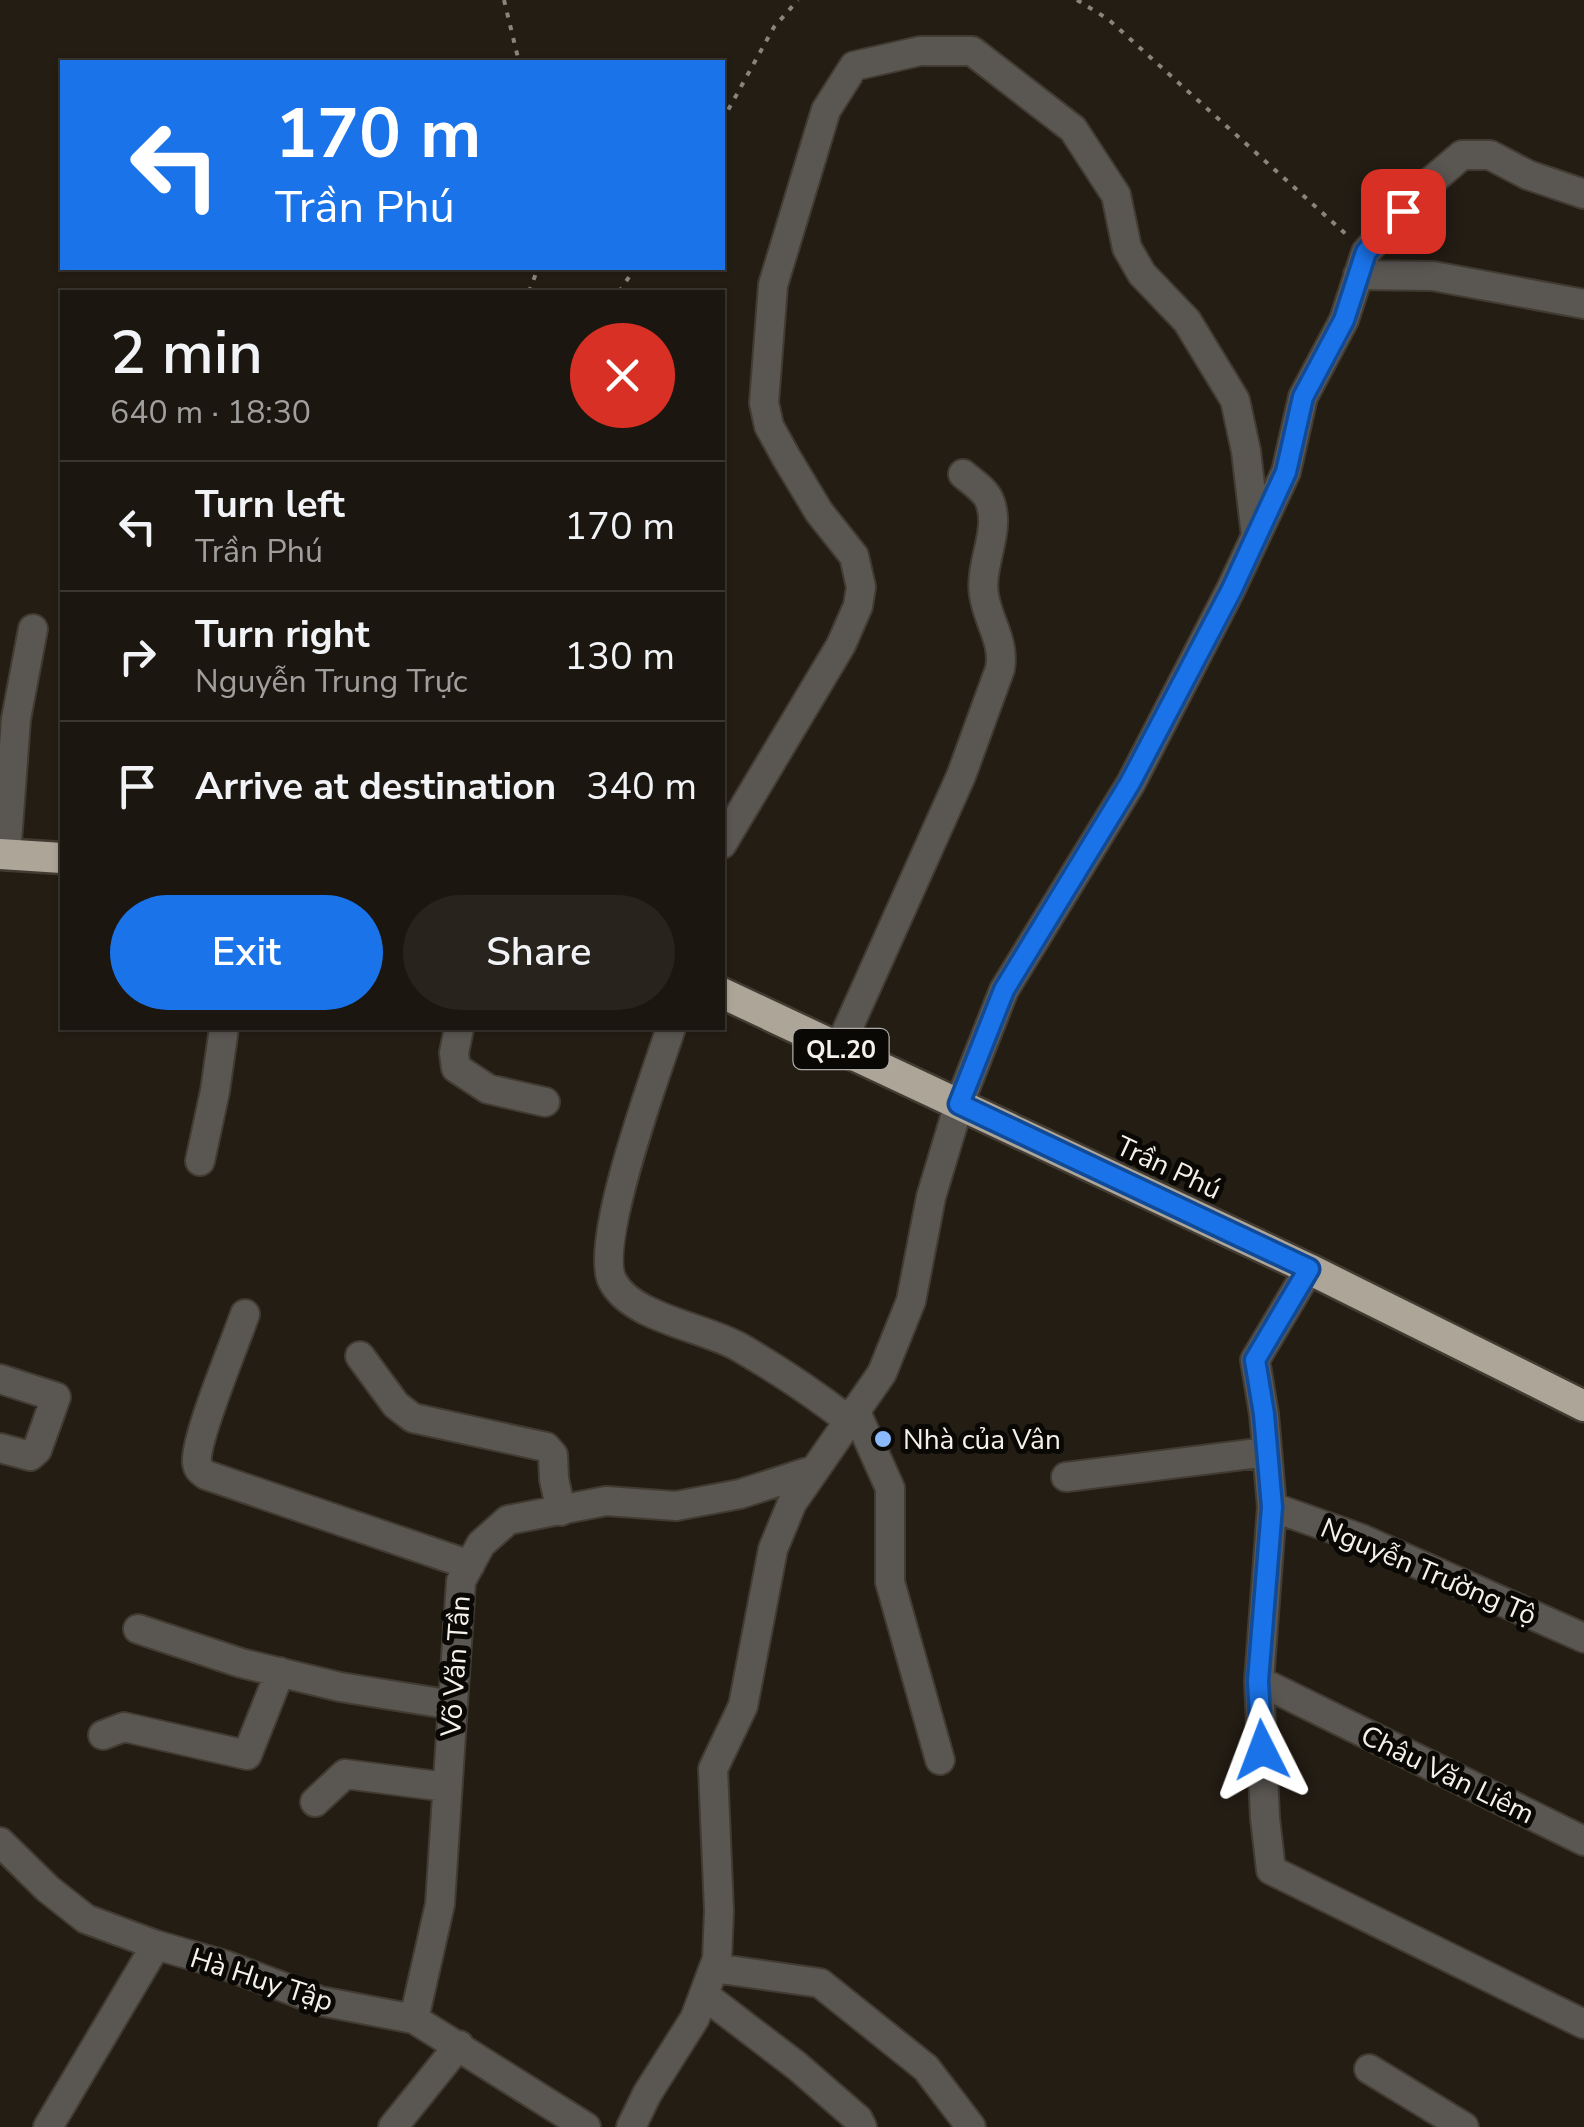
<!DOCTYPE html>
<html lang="en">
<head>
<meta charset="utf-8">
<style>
  :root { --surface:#1b160f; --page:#28231d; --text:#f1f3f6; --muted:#a09f9e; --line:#39352f; --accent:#1a73e8 }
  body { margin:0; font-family:"Nunito Sans",sans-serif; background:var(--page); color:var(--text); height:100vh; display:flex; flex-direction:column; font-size:38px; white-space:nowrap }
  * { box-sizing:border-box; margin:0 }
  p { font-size:32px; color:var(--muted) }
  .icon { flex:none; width:55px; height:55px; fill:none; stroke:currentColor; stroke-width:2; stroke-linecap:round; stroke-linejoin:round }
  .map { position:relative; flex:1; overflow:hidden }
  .details { position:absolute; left:60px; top:290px; width:665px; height:740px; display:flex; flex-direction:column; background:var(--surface); border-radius:0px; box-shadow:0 2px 8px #0004,0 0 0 2px var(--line) }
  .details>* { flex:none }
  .top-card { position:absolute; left:60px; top:60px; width:665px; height:210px; border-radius:0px; box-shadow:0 2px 8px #0004,0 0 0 2px var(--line); background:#1a73e8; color:#fff; overflow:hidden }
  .pin { position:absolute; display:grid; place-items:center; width:85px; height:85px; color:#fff; margin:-42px; border-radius:20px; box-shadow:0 5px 15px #0006 }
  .me { position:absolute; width:110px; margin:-55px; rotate:357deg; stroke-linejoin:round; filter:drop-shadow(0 0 8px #0008) }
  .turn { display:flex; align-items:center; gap:35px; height:210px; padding:0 50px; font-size:45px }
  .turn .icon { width:130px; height:130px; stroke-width:2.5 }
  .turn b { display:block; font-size:70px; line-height:85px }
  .round { display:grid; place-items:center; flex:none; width:105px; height:105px; border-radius:52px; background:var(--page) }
  .head { display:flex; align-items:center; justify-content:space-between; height:170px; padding:0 50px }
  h1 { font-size:60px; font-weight:600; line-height:75px }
  .action { display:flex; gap:20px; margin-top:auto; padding:20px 50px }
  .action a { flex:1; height:115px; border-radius:60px; background:var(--accent); color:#fff; font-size:40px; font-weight:600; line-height:115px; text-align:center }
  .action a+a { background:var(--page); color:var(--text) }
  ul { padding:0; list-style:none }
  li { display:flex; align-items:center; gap:30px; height:130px; padding:0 50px; border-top:2px solid var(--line) }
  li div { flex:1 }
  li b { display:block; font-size:38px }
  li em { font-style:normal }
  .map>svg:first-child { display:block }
</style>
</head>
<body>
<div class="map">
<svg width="1584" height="2127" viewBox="0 0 1584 2127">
  <rect width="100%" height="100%" fill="#241d14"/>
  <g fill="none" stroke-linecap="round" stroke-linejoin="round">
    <g stroke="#413b32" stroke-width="32">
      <path id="minor" d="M1358 275 1433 276 1584 304
        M722 844 841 645 858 606 861 587 854 556 819 512 786 457 769 426 764 403 773 285 826 110 854 66 920 51H972L1073 129 1116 195 1127 248 1142 274 1187 321 1235 400 1246 451 1256 536
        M6 855 16 719 33 629
        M459 1028 454 1053 456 1068 488 1089 545 1102
        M671 1028C656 1074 594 1241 612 1280 630 1318 704 1327 739 1347 777 1369 813 1393 848 1420
        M839 1048 961 776 1000 669C1005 641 988 622 984 595 979 565 1001 531 990 502 986 490 972 482 963 474
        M200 1161 215 1091 224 1028
        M1309 1269 1255 1360 1264 1414 1272 1507 1259 1681 1265 1818 1271 1870 1584 2024
        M245 1314C236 1341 194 1440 197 1463 198 1470 201 1471 206 1475L470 1565
        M360 1356 396 1405 413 1418 546 1447 553 1455 554 1479 561 1511
        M0 1379 56 1397 37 1450 30 1456 0 1448
        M855 1410 890 1488V1582L940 1760
        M1066 1477 1267 1452
        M1272 1507 1362 1539 1584 1638
        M138 1629 241 1663 340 1687 453 1705
        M1259 1681 1584 1841
        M103 1735 124 1727 247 1755 280 1672
        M315 1802 345 1774 446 1787
        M0 1842 48 1889 86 1919 156 1945 225 1965 320 2001 414 2019 586 2127
        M714 1968 820 1983 926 2068 971 2127
        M704 1995 797 2066 858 2119 862 2127
        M414 2019 440 1904 461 1581 481 1544 508 1520 606 1501 676 1506 740 1494 814 1470
        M1369 2069 1464 2127
        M48 2127 156 1945
        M393 2127 459 2045
        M631 2127 647 2094 695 2018 717 1959 719 1911 713 1769 743 1706 773 1549 792 1503 882 1373 911 1301 931 1197 959 1104 1004 990 1131 783 1231 589 1286 472 1303 397 1344 320 1366 252 1421 190 1462 155H1490L1528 175 1584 194"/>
    </g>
    <g stroke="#413b32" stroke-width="35">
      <path id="highway" d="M0 854 62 858
        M722 993 1309 1269 1584 1406"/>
    </g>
    <path stroke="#8a847c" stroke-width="4" stroke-dasharray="5 8" stroke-linecap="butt" d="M504 0 519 62
      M1077 0 1108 19 1348 236
      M722 121 774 27 798 0
      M529 292 538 268
      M619 292 635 268"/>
    <use href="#minor" stroke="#5a5652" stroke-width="28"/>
    <use href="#highway" stroke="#aea599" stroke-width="30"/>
  </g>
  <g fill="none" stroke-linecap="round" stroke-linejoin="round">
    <g stroke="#114b97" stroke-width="25">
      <path id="route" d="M1262 1750 1258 1681 1272 1507 1264 1414 1255 1360 1309 1269 959 1104 1004 990 1130 783 1232 589 1286 472 1303 397 1344 320 1366 252 1403 211"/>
    </g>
    <use href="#route" stroke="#1a73e8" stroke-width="18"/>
  </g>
  <circle fill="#8abafc" stroke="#0a0805" stroke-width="4" cx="883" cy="1439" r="10"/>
  <g text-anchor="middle" stroke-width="10" stroke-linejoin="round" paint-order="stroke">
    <rect fill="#0a0805" stroke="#aeaaa5" stroke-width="2.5" x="793.5" y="1029" width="95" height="40" rx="8"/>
    <g font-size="25" font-weight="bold" fill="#f5f0ea">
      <text x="841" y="1058">QL.20</text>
    </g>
    <g font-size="28" fill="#f5f0ea" stroke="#0a0805">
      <text transform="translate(1169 1167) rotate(25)" y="10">Trần Phú</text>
      <text transform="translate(1429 1571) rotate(23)" y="10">Nguyễn Trường Tộ</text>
      <text transform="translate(455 1666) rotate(-86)" y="10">Võ Văn Tần</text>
      <text transform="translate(1448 1774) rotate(26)" y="10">Châu Văn Liêm</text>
      <text transform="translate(262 1979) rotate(18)" y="10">Hà Huy Tập</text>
    </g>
    <g font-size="28" fill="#f5f0ea" stroke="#0a0805" text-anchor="start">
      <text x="903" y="1449">Nhà của Vân</text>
    </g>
  </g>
</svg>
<div class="pin" style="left:1403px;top:211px;background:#d93025"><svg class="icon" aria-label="arrive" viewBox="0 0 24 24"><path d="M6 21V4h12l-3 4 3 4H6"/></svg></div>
<svg class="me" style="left:1262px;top:1750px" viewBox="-20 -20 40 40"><path d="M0-17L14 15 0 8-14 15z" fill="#1a73e8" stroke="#fff" stroke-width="4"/></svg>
<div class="top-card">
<div class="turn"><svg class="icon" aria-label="left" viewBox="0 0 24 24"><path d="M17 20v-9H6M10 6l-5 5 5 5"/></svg><div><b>170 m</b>Trần Phú</div></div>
</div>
<section class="details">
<div class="head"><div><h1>2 min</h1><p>640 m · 18:30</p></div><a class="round" style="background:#d93025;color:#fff"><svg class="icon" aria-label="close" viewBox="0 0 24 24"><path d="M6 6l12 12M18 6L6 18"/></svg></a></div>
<ul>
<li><svg class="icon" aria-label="left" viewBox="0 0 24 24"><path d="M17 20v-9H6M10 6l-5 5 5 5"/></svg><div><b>Turn left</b><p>Trần Phú</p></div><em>170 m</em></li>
<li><svg class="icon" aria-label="right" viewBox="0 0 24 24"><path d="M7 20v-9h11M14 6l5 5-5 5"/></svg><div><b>Turn right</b><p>Nguyễn Trung Trực</p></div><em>130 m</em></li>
<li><svg class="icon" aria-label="arrive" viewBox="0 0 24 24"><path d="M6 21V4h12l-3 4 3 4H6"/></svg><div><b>Arrive at destination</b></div><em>340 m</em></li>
</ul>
<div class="action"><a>Exit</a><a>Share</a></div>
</section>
</div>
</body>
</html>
